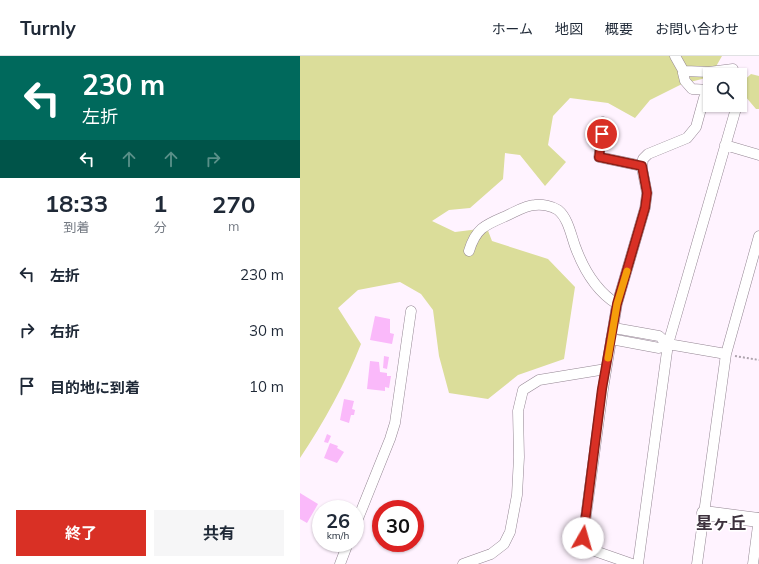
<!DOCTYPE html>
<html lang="ja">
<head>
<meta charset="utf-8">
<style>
  :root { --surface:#fff; --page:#f6f6f7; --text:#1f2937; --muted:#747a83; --line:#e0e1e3; --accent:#d93025 }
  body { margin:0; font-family:Mulish,"Noto Sans JP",sans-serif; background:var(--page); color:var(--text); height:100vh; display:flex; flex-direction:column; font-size:15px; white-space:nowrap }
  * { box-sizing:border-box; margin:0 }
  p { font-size:13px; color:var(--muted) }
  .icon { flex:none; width:22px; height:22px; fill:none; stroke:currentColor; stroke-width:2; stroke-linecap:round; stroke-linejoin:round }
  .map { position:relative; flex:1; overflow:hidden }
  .side { display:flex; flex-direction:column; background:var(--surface); width:300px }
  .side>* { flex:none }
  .guide { background:#00695c; color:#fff; overflow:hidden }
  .tools { position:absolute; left:403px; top:12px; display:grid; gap:8px }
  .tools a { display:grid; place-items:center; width:44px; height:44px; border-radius:0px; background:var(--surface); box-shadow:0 1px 3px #0004; font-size:20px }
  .speed { position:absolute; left:12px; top:444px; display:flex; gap:8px; font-size:20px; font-weight:700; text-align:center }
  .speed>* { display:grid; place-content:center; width:52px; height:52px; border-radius:50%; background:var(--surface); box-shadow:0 1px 3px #0004; line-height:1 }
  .speed small { font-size:10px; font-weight:400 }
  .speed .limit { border:6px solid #d22; background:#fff; color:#111 }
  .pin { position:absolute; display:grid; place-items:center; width:34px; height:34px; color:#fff; margin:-17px; border:2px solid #fff; border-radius:50%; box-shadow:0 1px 4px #0007 }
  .me { position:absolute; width:44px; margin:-22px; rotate:7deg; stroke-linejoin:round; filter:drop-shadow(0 0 3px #0008) }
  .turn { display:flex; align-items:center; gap:14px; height:84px; padding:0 16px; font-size:18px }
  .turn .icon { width:52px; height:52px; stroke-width:2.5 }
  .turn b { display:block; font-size:28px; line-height:34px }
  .lanes { display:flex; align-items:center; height:38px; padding:0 16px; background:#0003; justify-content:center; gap:20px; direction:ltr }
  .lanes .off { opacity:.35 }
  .eta { display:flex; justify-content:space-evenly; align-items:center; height:68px; text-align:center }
  .eta b { font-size:24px; font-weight:700; line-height:28px }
  .button { display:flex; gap:8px; margin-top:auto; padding:8px 16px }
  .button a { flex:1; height:46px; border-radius:0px; background:var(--accent); color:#fff; font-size:16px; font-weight:700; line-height:46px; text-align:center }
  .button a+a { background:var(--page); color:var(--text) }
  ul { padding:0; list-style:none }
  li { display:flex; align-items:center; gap:12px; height:56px; padding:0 16px }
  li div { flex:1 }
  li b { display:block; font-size:15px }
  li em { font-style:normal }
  header { display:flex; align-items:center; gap:24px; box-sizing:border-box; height:56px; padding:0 20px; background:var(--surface); border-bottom:1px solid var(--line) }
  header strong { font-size:19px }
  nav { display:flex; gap:22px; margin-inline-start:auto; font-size:14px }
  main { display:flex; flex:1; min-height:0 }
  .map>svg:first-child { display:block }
</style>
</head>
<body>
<header>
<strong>Turnly</strong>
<nav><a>ホーム</a><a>地図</a><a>概要</a><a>お問い合わせ</a></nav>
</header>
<main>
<section class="side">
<div class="guide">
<div class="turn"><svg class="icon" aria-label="left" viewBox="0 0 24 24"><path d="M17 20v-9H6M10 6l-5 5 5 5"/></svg><div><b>230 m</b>左折</div></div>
<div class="lanes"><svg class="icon" aria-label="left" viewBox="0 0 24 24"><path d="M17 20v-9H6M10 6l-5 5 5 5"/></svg><svg class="icon off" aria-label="ahead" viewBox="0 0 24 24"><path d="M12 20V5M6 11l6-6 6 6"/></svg><svg class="icon off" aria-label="ahead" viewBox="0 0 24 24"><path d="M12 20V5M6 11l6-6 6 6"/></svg><svg class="icon off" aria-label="right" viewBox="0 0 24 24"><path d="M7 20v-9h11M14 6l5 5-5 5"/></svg></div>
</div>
<div class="eta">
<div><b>18:33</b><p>到着</p></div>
<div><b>1</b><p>分</p></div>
<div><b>270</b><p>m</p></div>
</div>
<ul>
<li><svg class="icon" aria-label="left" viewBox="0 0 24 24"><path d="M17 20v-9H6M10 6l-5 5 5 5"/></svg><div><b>左折</b></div><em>230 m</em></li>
<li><svg class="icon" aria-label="right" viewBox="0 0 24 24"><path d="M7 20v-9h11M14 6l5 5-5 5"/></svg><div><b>右折</b></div><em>30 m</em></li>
<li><svg class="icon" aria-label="arrive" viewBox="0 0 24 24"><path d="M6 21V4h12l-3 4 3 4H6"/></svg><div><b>目的地に到着</b></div><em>10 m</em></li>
</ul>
<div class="button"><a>終了</a><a>共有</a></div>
</section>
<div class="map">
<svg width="459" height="508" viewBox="0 0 459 508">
  <rect width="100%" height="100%" fill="#fff3ff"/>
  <path fill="#dbdd9a" d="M0 0H422L410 21 382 28 350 44 335 62 308 47 270 42 253 60 248 89 266 106 245 130 220 99 205 97 203 123 170 152 149 154 132 165 155 176 187 172 192 185 248 203 275 231 264 303 218 319 188 343 149 337 139 300 133 254 121 238 100 226 58 234 38 252 61 288C45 328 24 366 0 402Z
    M451 18 459 20V53H456L445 40 440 28Z"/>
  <path fill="#fab9fa" d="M75 260 90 263V277L94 278 92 288 70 284Z
    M84 300 89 301 87 313 83 312Z
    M70 305 79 306 80 316 87 317V320H91L89 332 85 331V335L67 333Z
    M44 343 54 345 52 353 55 354 54 359H51L49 367 40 364Z
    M27 378 31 380 28 387 24 386Z
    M30 387 38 390 37 392 44 396 37 407 24 402Z
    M0 437 18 448 7 467 0 463Z"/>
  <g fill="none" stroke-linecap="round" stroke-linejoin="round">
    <g stroke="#948693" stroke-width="11">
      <path id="street" d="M375 0 384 16
        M410 34 392 33 385 25 383 17 385 15 409 16 433 13
        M303 66 299 101 342 110
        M425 89 459 99
        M169 195C176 172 185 169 206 160 215 156 226 149 235 149 242 148 252 150 258 154 268 162 271 179 275 190 283 212 296 235 317 248
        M314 272 359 280 368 288 426 298
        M311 283 359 292 368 288
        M55 470 90 383 95 367 111 255
        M40 508 48 487
        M163 508 191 498 204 488 210 476 217 439 219 401 218 355 223 334 239 324 306 313
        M332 508 292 494 285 489 283 482 303 333 317 248 345 152 347 137 342 112 343 103 348 98 387 82 396 71 404 42H410
        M338 508 368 288 437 49
        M397 508 426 298 459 180
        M453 508 459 462"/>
    </g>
    <g stroke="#948693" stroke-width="15">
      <path id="secondary" d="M404 457 459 464"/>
    </g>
    <path stroke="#ada3ad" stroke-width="2" stroke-dasharray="2 2" stroke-linecap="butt" d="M435 300 459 304"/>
    <use href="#street" stroke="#fff" stroke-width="10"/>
    <use href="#secondary" stroke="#fff" stroke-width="14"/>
  </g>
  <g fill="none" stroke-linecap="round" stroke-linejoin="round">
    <g stroke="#8d1f18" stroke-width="10">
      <path id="route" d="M283 482 302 333 317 248 345 152 347 137 342 110 299 101 302 78"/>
    </g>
    <use href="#route" stroke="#d93025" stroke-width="7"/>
    <path stroke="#f59e0b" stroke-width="7" d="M308 302 317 248 327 215"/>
  </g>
  <g text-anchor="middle" stroke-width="3" stroke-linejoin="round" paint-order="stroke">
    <g font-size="17" font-weight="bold" fill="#3d313d" stroke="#fff">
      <text x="421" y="473">星ヶ丘</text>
    </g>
  </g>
</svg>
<div class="tools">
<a><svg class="icon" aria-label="search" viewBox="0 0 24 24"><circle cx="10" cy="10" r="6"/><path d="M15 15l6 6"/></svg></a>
</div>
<div class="speed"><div>26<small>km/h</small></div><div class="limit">30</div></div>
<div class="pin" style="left:302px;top:78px;background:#d93025"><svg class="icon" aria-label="arrive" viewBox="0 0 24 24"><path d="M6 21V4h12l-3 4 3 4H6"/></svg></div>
<svg class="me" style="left:283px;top:482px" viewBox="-20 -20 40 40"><circle r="19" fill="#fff"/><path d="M0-13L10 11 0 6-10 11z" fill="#d93025"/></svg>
</div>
</main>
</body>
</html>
